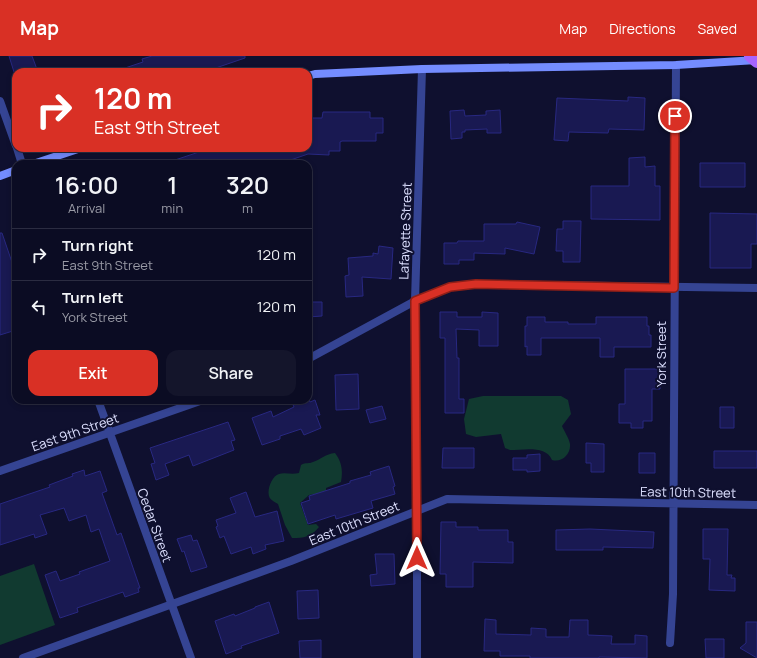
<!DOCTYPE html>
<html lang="en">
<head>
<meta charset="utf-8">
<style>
  :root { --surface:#0b0c23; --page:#14152b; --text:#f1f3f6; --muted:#9a9ba6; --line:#2b2c41; --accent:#d93025 }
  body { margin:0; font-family:Manrope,sans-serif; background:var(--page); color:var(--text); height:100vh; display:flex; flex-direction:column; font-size:15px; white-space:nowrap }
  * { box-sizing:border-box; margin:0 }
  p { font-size:13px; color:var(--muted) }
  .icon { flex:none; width:22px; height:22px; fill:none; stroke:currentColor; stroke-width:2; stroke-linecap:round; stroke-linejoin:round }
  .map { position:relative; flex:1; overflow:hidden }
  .sheet { position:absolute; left:12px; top:104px; width:300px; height:244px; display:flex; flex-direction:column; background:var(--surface); border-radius:12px; box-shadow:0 2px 6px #0003,0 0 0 1px var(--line) }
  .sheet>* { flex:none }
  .top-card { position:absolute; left:12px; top:12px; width:300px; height:84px; border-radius:12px; box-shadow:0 2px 6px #0003,0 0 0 1px var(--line); background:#d93025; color:#fff; overflow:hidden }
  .pin { position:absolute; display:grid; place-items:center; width:34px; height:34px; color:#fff; margin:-17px; border:2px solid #fff; border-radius:50%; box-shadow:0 1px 4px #0007 }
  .me { position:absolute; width:44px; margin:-22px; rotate:0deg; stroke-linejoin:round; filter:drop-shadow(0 0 3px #0008) }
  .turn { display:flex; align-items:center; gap:14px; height:84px; padding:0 16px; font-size:18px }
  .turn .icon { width:52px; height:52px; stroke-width:2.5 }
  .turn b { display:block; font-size:28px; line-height:34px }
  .eta { display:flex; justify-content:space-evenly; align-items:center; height:68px; text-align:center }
  .eta b { font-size:24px; font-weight:600; line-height:28px }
  .cta { display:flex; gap:8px; margin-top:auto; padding:8px 16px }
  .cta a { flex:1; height:46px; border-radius:12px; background:var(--accent); color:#fff; font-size:16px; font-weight:600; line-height:46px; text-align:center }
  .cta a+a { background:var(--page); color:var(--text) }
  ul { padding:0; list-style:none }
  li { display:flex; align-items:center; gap:12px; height:52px; padding:0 16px; border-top:1px solid var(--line) }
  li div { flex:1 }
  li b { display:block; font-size:15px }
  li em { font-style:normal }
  header { display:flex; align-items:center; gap:24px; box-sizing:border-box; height:56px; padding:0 20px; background:var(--accent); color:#fff }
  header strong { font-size:19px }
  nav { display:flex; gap:22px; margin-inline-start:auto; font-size:14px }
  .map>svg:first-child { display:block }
</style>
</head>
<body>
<header>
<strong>Map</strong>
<nav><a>Map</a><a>Directions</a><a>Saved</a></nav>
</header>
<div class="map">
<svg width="757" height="602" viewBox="0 0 757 602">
  <rect width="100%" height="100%" fill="#0f102f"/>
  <path fill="#113a30" d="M483 340H561L568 344 571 358 562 370C564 375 569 382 570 388 571 398 562 407 552 404 546 389 524 394 510 394L505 392 501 378 476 381 466 378 464 363 469 343Z
    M335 397C342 406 343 415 341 426L326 432V440L319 444 315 438 309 439 300 447 308 469 316 468 319 471C311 481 304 482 292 482L285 469 278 448C275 446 270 444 269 440 267 433 272 420 279 418 285 416 291 419 299 417L301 409C306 406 309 408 313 406 322 403 325 398 335 397Z
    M34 508 55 569 0 589V520Z"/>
  <path fill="#191952" stroke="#282881" d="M9 0H32L38 16H14Z
    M152 0H245V2L204 16H120L119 14 143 6 142 3Z
    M628 41 645 42 644 74 609 73 608 77 569 76 568 85 554 84 557 42 628 45Z
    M464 54 465 60 486 59V55L500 54 501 77H487V73L465 74V76H462V82L451 83 450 55Z
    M323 56H370V62H383V77H376V85H342L340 86V95H329V99L308 98 279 108H169V106L211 92H308V62H322Z
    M645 101V111L655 110V130H660V164L591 163V130H629V102Z
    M700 107H745V131H700Z
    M710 157 757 158V188H751V212H710Z
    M563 165H581L580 206H563V195H556L557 173H563Z
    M517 166 540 171 534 198 505 192V198L474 197V204H459V208H444V187H457L458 185H484V168H516Z
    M0 177H2L16 218V274L0 279Z
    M379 190 393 192 391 223 362 221 363 240 346 241 345 220 349 219 348 202 373 200V197L378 198Z
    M308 246H322V260L308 261Z
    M440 256H457V261H482V256L498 257V290H479V274L456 273 457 302H459V343H464V357H445V282H440Z
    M527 261H545V266H568V268H596V261H647V270H649V279H651V291H614V301H600V282H541V299H527V290L525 291V270H527Z
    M625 313H660V333H652V365H643V372H631V367H619V348H625Z
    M358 318 359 353 336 354 335 319Z
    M291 344H309L310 346 315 344 320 359H316L321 372 304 379 301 373 280 380V383L262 389 252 362 271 355 273 361 294 351Z
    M382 350 386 363 370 367 366 354Z
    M720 351H734V372H720Z
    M228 366 235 384 231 385 234 394 193 410 189 399 165 408 169 419 156 424 151 408 155 407 150 392Z
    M586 387 604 388V416H591V407H586Z
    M443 392H474V412H442Z
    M714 395H757V412H714Z
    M639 397H655V417H639Z
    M540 398V415L527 416V414H513V402H527V399Z
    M389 410 395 430 393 431 395 438 371 445 373 452 336 463 335 459 308 468 301 447 310 444 309 440 350 427V425L371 419 370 416Z
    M84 414 85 420 100 415 107 435 102 437 117 479 121 477 140 532H138L139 536 125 541 123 536 77 552 78 556 60 562 45 519 56 515 60 525 80 518 79 516 110 505 99 473 91 476 86 459 69 465 64 452 40 459 47 478 35 482 34 478 0 489V448L50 431 49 429 73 420 72 418Z
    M246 436 255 461 277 455 284 485 265 489 266 493 253 498 251 491 231 498 224 480 220 482 216 471 218 470 216 464 236 457 230 442Z
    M441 466H456V471H478V474H508V486H513V507L473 506V531H446V518H440Z
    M590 473 654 476 653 492 603 491V494H556V474Z
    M703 473H728L727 519H732L731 522H735V535L709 534 710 503H703Z
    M191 479 193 485 197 484 207 511 191 516 184 495 182 496 177 483Z
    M375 498H394L395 528 371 530 370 519 377 518Z
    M318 534 319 562 298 563 297 535Z
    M269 546 279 577 241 590 242 592 226 598 215 565 234 558 235 560 255 552V551Z
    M485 563 496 564V578L531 579V572L546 573V581H569L570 564H588V579L612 580 611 588H635V579L647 580V602L599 601V602H530V600H500V595H484Z
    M746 566H757V602L740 592 746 587Z
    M705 583H724V602H706Z
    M321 584V602H300L299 585Z"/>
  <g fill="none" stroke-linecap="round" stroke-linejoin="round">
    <path stroke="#354493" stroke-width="8" d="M0 45 16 90
      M17 92 22 108
      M308 303 415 245 450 231 476 228 757 232
      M98 344 191 602
      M0 415 203 344
      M670 587 673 538 676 9
      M23 602 291 505 447 443 757 449
      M417 602V454L415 245 422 13"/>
    <path stroke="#748cff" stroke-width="8" d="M308 20 315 18 422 13 676 9 757 4
      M33 108 81 92
      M0 120 16 114"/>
    <path stroke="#a664ff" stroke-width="12" d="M750 0 757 6"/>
  </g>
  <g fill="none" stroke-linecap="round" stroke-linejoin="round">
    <g stroke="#8d1f18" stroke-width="10">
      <path id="route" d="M417 502 415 245 450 231 476 228 674 232 675 60"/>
    </g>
    <use href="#route" stroke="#d93025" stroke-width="7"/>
  </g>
  <g text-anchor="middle" stroke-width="4" stroke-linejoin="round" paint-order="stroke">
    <g font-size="13" fill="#dde0ff" stroke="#0f102f">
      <text transform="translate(405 175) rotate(-88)" y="5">Lafayette Street</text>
      <text transform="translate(661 298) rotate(-90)" y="5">York Street</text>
      <text transform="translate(75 376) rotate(-19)" y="5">East 9th Street</text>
      <text transform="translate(688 436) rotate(1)" y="5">East 10th Street</text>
      <text transform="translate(354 467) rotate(-22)" y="5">East 10th Street</text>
      <text transform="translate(155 469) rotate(70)" y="5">Cedar Street</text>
    </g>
  </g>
</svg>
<div class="pin" style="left:675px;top:60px;background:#d93025"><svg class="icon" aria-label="arrive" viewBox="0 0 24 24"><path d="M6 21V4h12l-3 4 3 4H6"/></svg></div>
<svg class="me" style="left:417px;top:502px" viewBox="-20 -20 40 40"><path d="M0-17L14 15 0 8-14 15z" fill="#d93025" stroke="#fff" stroke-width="4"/></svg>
<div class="top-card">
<div class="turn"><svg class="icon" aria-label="right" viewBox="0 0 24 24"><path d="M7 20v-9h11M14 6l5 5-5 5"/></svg><div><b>120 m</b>East 9th Street</div></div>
</div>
<section class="sheet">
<div class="eta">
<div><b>16:00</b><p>Arrival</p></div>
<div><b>1</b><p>min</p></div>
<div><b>320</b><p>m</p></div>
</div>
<ul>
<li><svg class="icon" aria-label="right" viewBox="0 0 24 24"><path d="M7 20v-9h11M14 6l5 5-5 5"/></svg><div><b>Turn right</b><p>East 9th Street</p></div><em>120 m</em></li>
<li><svg class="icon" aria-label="left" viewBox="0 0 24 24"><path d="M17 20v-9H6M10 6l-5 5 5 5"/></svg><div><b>Turn left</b><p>York Street</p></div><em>120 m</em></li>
</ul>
<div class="cta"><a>Exit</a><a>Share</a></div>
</section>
</div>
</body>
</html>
